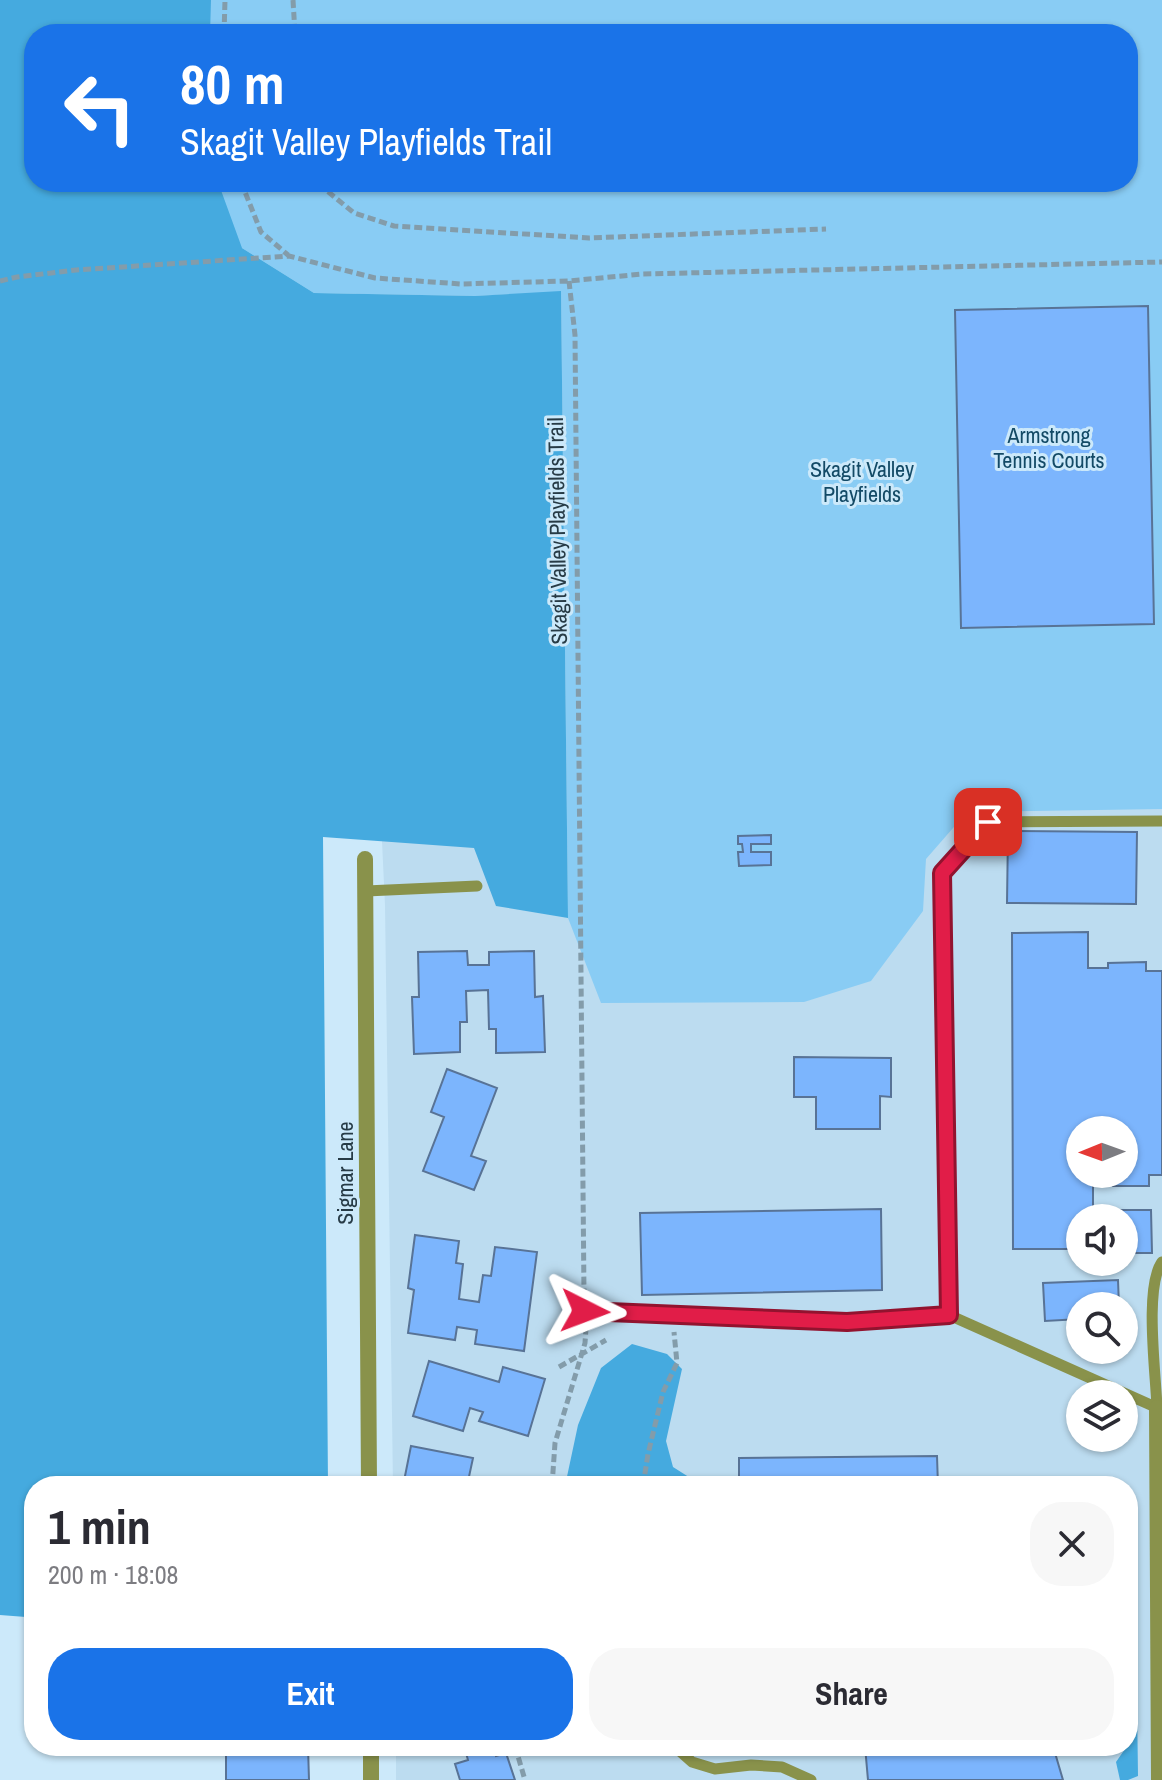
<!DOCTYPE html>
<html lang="en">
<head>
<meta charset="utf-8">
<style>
  :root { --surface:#fff; --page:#f7f7f7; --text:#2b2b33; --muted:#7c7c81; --accent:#1a73e8 }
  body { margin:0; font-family:"Archivo Narrow",sans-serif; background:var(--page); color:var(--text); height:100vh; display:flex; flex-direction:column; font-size:30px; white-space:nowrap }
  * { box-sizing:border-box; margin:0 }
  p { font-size:26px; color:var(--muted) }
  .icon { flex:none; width:44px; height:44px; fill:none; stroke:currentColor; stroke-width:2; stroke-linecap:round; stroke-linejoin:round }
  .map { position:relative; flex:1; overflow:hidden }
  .drawer { position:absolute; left:24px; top:1476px; width:1114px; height:280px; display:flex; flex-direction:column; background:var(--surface); border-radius:32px; box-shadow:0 2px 6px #0004 }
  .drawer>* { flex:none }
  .top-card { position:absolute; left:24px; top:24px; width:1114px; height:168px; border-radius:32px; box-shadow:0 2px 6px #0004; background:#1a73e8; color:#fff; overflow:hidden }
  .needle { width:52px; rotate:269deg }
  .tools { position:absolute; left:1066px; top:1116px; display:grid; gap:16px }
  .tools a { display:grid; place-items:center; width:72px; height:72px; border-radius:50%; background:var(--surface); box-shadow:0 2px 6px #0004; font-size:40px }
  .pin { position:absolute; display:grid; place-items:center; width:68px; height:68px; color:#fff; margin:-34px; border-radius:16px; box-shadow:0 4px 12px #0006 }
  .me { position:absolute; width:88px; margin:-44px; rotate:93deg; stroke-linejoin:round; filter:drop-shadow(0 0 6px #0008) }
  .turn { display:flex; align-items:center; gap:28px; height:168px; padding:0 24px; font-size:36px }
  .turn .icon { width:104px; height:104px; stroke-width:2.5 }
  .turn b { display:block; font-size:56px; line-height:68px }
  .round { display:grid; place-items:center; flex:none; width:84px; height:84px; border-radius:32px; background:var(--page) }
  .headline { display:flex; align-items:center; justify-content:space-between; height:136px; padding:0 24px }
  h1 { font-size:48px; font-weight:700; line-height:60px }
  .button { display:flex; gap:16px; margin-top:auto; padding:16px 24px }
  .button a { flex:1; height:92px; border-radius:32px; background:var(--accent); color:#fff; font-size:32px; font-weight:700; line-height:92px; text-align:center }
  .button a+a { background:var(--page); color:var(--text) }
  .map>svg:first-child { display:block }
</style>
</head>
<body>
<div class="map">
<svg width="1162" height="1780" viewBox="0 0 1162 1780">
  <rect width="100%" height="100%" fill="#cce9fa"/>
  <path fill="#bcdcf0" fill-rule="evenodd" d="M1162 0V1780H396V1746H1128V1486H393L385 905 351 182H1128V34H344ZM1080 1130H1124V1174H1080ZM1080 1218H1124V1262H1080ZM1080 1306H1124V1350H1080ZM1080 1394H1124V1438H1080Z"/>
  <path fill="#89ccf4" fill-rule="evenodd" d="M0 0H1162V809L967 812 926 859 923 911 871 981 804 1002 601 1003 568 918 561 292 475 296 314 293 242 248 0 302ZM34 34H1128V182H34Z"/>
  <path fill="#45aadf" d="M0 0H211L210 34H34V182H218L242 248 314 293 475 296 561 291 568 918 496 906 474 848 323 837 328 1486H34V1626L26 1617 0 1615Z
    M632 1344 667 1354 682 1369 666 1441 673 1467 703 1486H565L578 1425 601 1368Z
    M1128 1628H1136L1138 1776 1128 1780H1120L1116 1762 1125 1749 1123 1746H1128Z"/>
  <path fill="#7cb5fd" stroke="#587396" stroke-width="2" fill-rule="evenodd" d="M1148 306 1154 624 961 628 955 310Z
    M1008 831 1137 832 1136 904 1007 903Z
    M771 835V844H751V852H771V865L739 866 738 852H743L742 844H738V836Z
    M1088 932V968H1108V963L1146 962V971H1162V1175H1149V1186H1113V1175H1093V1218H1080V1249H1013L1012 933ZM1080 1130H1124V1174H1080Z
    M467 951 468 965H489V952L534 951 535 997 543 996 545 1052 496 1053V1029H489L488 990 466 991 467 1022H460V1052L414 1054 412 997H419L418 952Z
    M794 1057 891 1058V1097L880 1096V1129H816V1097H794Z
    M447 1069 497 1088 471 1156 486 1161 474 1190 423 1171 444 1117 431 1112Z
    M881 1209 882 1290 642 1295 640 1213Z
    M1098 1210H1151L1152 1253H1124V1218H1098Z
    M415 1235 459 1241 456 1263 463 1264 459 1299 479 1302 483 1275 491 1276 495 1247 537 1252 524 1351 475 1344 477 1330 457 1327 455 1340 408 1333 414 1290 408 1288Z
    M1118 1280 1119 1306H1080V1319L1045 1321 1043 1283Z
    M429 1361 499 1382 503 1367 545 1379 528 1436 479 1421 483 1412 470 1408 463 1431 413 1416Z
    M411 1446 473 1458 467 1486H403Z
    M937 1456 938 1486H739V1458Z
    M226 1746H308L309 1780H226Z
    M464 1746H493L496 1756 506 1753 515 1780H460L455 1764 468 1760Z
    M865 1746H1053L1063 1780H868Z"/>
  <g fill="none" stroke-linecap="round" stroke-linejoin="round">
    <path stroke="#839caa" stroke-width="5" stroke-dasharray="8 4" stroke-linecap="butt" d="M293 0 295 34
      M224 34 225 0
      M241 182 261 232 288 255
      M321 182 326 190 354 213 394 226 589 238 826 229
      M0 281 17 277 76 270 289 256 375 278 461 284 569 281 642 274 1162 262
      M569 281 575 335 584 1294
      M559 1367 606 1340
      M552 1486 555 1443 585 1343 586 1328
      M643 1486 648 1454 663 1392 677 1363 674 1332
      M515 1746 525 1780"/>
    <path stroke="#89924b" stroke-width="11" d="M366 891 477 886
      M585 1311 847 1322 949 1315 1162 1410
      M949 1315 942 873 988 822 1162 821
      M1157 1408C1156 1375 1144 1287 1162 1262
      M674 1746 692 1762 715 1769 751 1765 782 1767 811 1780"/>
    <path stroke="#89924b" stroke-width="16" d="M365 859 369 1486
      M1157 1408 1159 1780
      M371 1746V1780"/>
  </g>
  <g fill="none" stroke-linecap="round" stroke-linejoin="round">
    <g stroke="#92132f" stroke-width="20">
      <path id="route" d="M585 1311 847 1322 949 1315 942 873 988 822"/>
    </g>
    <use href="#route" stroke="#e11d48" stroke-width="14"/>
  </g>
  <g text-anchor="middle" stroke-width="6" stroke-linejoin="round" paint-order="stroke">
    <g font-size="22" fill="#134a66" stroke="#cce9fa">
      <text x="1049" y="443">Armstrong<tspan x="1049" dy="25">Tennis Courts</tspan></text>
      <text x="862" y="477">Skagit Valley<tspan x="862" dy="25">Playfields</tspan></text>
    </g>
    <g font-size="22" fill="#273b46" stroke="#cce9fa">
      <text transform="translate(557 531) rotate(-91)" y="8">Skagit Valley Playfields Trail</text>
      <text transform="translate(345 1173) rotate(-90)" y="8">Sigmar Lane</text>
    </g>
  </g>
</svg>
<div class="tools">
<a><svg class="needle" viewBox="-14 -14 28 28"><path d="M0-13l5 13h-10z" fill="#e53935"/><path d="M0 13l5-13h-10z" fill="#7c7c81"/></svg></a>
<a><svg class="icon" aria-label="sound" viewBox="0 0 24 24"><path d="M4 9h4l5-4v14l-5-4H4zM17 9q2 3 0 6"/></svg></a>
<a><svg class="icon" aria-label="search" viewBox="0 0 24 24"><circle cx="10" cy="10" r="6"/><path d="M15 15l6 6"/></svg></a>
<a><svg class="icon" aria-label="layers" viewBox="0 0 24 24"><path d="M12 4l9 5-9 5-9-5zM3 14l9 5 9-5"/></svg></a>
</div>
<div class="pin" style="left:988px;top:822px;background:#d93025"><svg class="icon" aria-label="arrive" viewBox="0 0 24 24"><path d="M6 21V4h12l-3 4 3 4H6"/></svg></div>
<svg class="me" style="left:585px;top:1311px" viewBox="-20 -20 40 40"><path d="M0-17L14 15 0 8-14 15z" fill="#e11d48" stroke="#fff" stroke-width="4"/></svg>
<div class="top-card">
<div class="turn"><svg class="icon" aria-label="left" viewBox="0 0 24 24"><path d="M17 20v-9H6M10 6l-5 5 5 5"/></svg><div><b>80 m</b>Skagit Valley Playfields Trail</div></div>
</div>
<section class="drawer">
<div class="headline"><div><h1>1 min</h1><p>200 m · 18:08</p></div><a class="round"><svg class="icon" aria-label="close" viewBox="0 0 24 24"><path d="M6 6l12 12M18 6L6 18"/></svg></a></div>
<div class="button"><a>Exit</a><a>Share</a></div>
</section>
</div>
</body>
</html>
